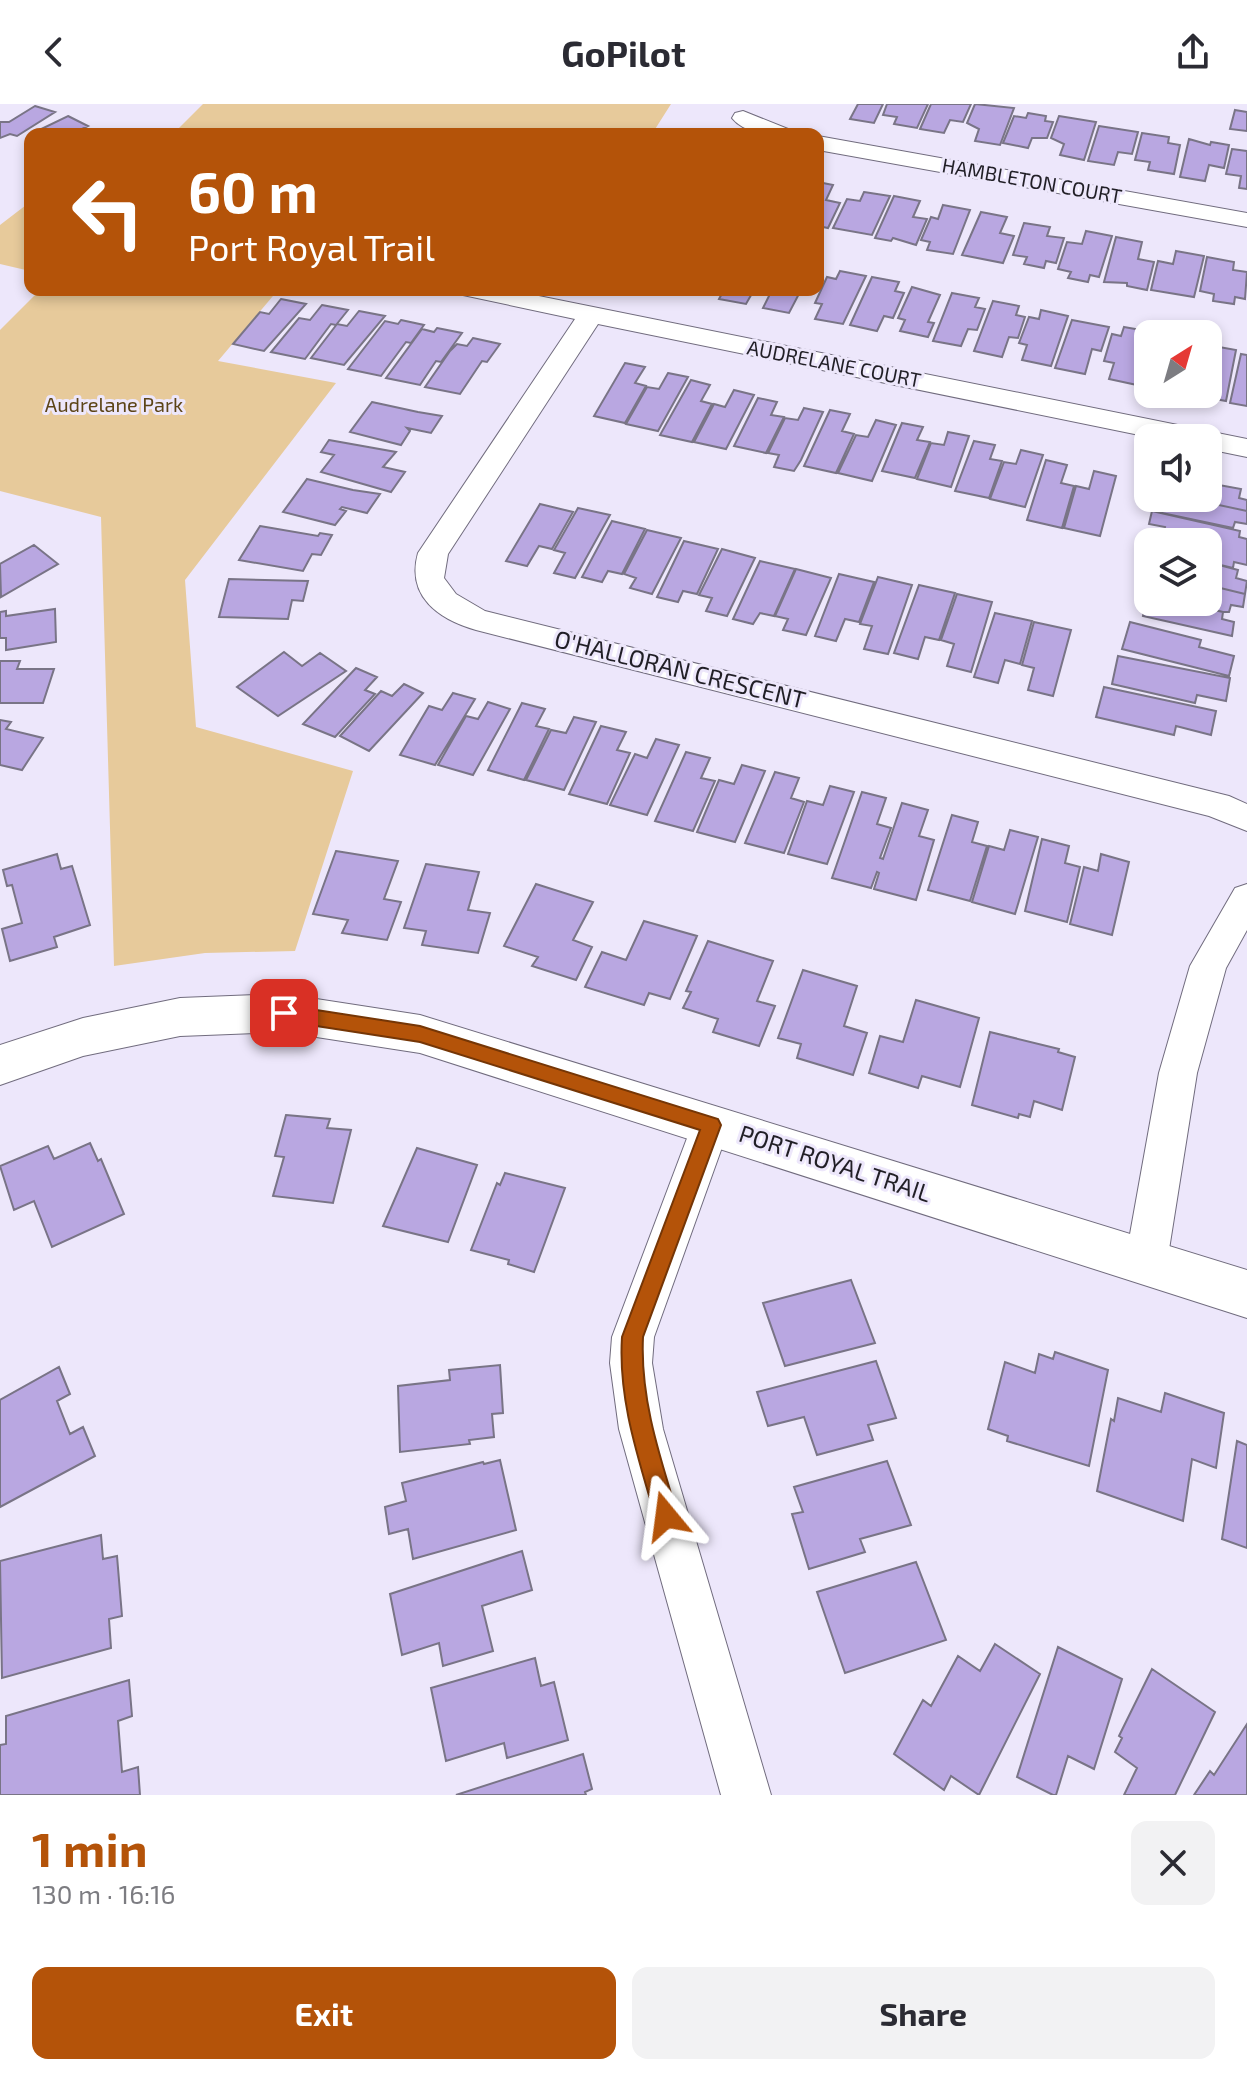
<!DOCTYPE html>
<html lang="en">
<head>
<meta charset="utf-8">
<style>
  :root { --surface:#fff; --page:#f2f2f3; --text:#2b2b33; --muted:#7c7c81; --accent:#b45309 }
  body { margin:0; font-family:"Exo 2",sans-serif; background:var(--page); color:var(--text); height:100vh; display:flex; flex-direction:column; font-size:30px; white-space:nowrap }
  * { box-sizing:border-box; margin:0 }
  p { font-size:26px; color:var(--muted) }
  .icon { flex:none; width:44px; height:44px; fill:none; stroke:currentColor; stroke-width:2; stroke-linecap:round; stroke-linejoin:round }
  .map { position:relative; height:1691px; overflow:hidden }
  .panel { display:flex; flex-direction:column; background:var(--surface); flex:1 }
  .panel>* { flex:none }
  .banner { position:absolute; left:24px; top:24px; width:800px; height:168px; border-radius:16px; box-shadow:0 4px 12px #0003; background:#b45309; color:#fff; overflow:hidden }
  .needle { width:52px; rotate:37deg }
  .buttons { position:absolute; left:1134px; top:216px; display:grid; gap:16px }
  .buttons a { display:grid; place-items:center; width:88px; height:88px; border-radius:16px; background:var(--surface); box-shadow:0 4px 12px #0003; font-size:40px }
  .pin { position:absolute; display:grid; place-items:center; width:68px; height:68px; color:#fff; margin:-34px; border-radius:16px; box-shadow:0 4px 12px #0006 }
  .me { position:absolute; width:88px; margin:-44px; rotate:344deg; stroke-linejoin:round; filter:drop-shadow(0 0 6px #0008) }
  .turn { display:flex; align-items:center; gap:28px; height:168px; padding:0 32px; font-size:36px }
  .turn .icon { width:104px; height:104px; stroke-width:2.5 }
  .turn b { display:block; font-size:56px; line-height:68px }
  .round { display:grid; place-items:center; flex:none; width:84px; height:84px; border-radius:16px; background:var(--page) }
  .overview { display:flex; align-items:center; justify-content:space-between; height:136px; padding:0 32px }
  h1 { font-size:48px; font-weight:700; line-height:60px; color:var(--accent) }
  .action { display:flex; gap:16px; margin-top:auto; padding:16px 32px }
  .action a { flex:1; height:92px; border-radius:16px; background:var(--accent); color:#fff; font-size:32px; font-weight:700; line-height:92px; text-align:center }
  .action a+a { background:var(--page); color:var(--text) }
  header { display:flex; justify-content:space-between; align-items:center; height:104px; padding:0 32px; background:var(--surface); font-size:36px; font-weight:700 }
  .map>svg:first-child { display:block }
</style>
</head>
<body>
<header><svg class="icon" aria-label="back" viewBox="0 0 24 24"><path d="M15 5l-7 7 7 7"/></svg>GoPilot<svg class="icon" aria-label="share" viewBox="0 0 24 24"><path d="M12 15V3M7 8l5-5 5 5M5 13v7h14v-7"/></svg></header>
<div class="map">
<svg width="1247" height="1691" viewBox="0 0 1247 1691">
  <rect width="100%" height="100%" fill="#ede7fb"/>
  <path fill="#e7ca9b" d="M203 0H671L652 30H173Z
    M30 98V167L0 160V121Z
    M40 186H278L218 257 336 279 185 476 196 623 353 667 295 847 205 849 114 862 101 413 0 387V226Z"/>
  <path fill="#b9a7e1" stroke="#797486" stroke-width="2" d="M858 0H883L874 19 850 15Z
    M887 0H928L917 24 894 20 897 13 883 11Z
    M931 0H971L963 18 950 16 944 29 920 25Z
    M975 0 1014 4 1000 41 975 37 979 25 967 19Z
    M35 2 55 8 17 32 10 30 0 34V18H9Z
    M1235 6 1247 8V27L1230 25Z
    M1028 9 1046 12 1045 17 1053 18 1047 34H1032L1028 44 1003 39 1014 12 1026 14Z
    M68 12 88 22 72 30H31Z
    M1059 12 1096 18 1084 56 1060 51 1064 40 1051 34Z
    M1099 22 1138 28 1132 50 1118 48 1114 61 1088 57Z
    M1142 29 1169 33 1168 39 1180 41 1174 70 1148 66 1150 58 1135 56Z
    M1189 35 1210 41 1211 38 1229 41 1224 64 1209 61 1205 77 1180 73Z
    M1232 45 1247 47V85L1239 84 1241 72 1226 70Z
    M818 78 833 81 826 96 840 99 828 124 818 122Z
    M864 88 890 92 872 131 833 124 847 95 860 97Z
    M894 92 920 97 913 113 927 115 916 141 893 134 891 137 875 134Z
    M943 101 970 106 953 150 927 146 930 138 921 136 931 113 938 115Z
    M981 108 1007 113 1000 129 1014 132 1003 159 962 151Z
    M1024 119 1050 123 1047 132 1064 134 1056 159 1046 157 1044 164 1024 160 1027 153 1013 151Z
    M1086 127 1112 132 1099 173 1090 171 1088 178 1068 174 1071 168 1058 165 1067 138 1082 140Z
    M1116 133 1142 138 1138 155 1154 158 1147 186 1127 182V179L1104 178Z
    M1176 147 1204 152 1194 193 1151 186 1158 157 1173 160Z
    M1207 153 1234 158 1233 166 1247 168 1245 195 1235 193 1234 200 1213 197 1214 190 1200 187Z
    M840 167 866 172 843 220 815 215 822 200 815 199 827 173 836 175Z
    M872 173 899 178 895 187 904 189 893 214 884 212 877 227 850 221Z
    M912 183 940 191 928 218 934 219 928 233 900 227 905 216 898 214Z
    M724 186H754L746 200 719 195Z
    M801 186 789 209 763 204 771 188 764 186Z
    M952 189 979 194 975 203 985 205 977 226 968 225 961 242 933 237Z
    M281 195 306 200 264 247 233 240 260 208 269 210Z
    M993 197 1019 202 1016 211 1025 213 1018 234 1009 233 1002 253 974 247Z
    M322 201 348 206 336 221 331 220 305 255 271 248 299 214 310 216Z
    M1041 206 1068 212 1051 262 1022 256 1027 241 1019 239 1029 213 1039 215Z
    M359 207 385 212 344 261 311 254 337 220 347 222Z
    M401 216 424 221 411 239 406 238 381 272 348 265 385 217 398 220Z
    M1072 216 1109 223 1101 247 1092 245 1085 270 1055 264Z
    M1124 223 1152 228 1148 230 1137 281 1109 275 1114 259 1104 257 1112 230 1121 232Z
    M437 224 462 229 441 258 436 257 420 281 386 274 422 225 434 228Z
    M473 234 500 240 487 258 482 257 460 290 425 283 450 247 457 240 467 242Z
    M1208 241 1236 246 1226 297 1194 291 1208 290Z
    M1241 250 1247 251V302L1230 299Z
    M625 259 645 263 635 279 646 282 625 319 594 312Z
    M668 269 688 273 658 327 626 320 647 283 659 285Z
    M691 276 710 281 701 297 712 300 692 338 660 331Z
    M734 286 754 291 726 345 694 338 714 300 725 303Z
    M758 294 777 298 771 311 784 313 766 349 734 342Z
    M372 298 418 308 442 312 431 329 407 324 410 327 401 341 350 328Z
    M804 304 823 308 801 356 794 367 774 363 779 351 768 349 785 314 798 316Z
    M830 306 850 310 842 327 854 330 836 369 804 362Z
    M876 316 896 321 872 377 838 369 856 331 868 333Z
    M902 319 923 323 917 336 930 338 915 374 882 367Z
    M948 328 969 332 951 383 917 375 931 339 944 341Z
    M329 336 396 348 383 363 405 368 391 388 321 368 334 351 321 348Z
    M974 337 995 341 990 355 1002 357 989 394 955 387Z
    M1021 346 1043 351 1025 403 990 395 1004 358 1016 360Z
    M1046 356 1067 361 1061 379 1074 382 1062 424 1027 416Z
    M1094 367 1116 372 1100 432 1064 424 1076 382 1089 385Z
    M307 375 353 386 380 390 367 409 342 403 340 405 346 407 335 421 283 408Z
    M1208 379 1241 385 1239 394 1247 396V407L1186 394H1208Z
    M1165 394H1186L1247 407V420L1235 418 1233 424 1162 409Z
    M540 400 573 408 552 445 539 442 527 462 506 457Z
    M578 404 610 411 575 474 554 469 565 449 554 446Z
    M1152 407 1240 427 1239 433 1247 435V461L1234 458 1233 464 1208 458V438H1161L1165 423 1149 420Z
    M612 417 645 425 622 470 608 467 602 478 582 473Z
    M260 422 318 432 320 429 332 431 321 451 312 450 303 467 239 456Z
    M647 426 681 434 652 490 630 484 636 474 624 470Z
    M684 437 718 445 697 490 683 487 678 498 657 493Z
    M34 441 58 460 1 493 0 460Z
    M722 445 755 454 727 512 706 507 712 494 699 491Z
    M760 457 795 465 774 512 760 509 753 520 733 515Z
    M1208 458 1238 466 1236 474 1247 477 1245 490 1208 481Z
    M796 465 831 474 806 531 783 526 788 515 775 512Z
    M839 470 874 478 859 518 845 515 836 537 815 532Z
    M878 473 912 481 888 550 864 545 872 522 860 520Z
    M229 475 308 477 303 497 292 496 288 515 219 513Z
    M919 481 955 489 939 536 925 533 918 555 894 549Z
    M1208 481 1245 490 1243 503 1231 501 1229 508H1223L1185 500 1208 498Z
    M1148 489V498H1185L1223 508 1222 515 1234 518 1232 532 1143 512Z
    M957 490 992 498 971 568 947 562 954 540 941 536Z
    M55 505 56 538 6 546V534H0V508L6 507V512Z
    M995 509 1032 517 1020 560 1005 556 998 579 974 573Z
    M1034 518 1071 526 1053 592 1028 586 1034 564 1022 561Z
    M1130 518 1201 536 1199 543 1234 552 1229 572 1122 545Z
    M284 548 302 562 320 549 346 567 278 612 237 583Z
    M1118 552 1230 574 1226 597 1197 591 1195 599 1112 580Z
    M0 557H20L17 565H54L43 599H0Z
    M356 564 377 573 365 586 375 590 335 633 303 620Z
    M404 580 423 589 369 647 340 632 381 587 392 592Z
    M1104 583 1216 607 1211 631 1176 622 1174 631 1096 613Z
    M453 589 475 595 435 661 400 651 429 602 442 606Z
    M488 598 510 605 473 671 438 661 466 612 478 615Z
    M522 599 545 605 536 622 549 625 524 676 488 666Z
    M574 613 596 618 564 686 526 676 551 626 566 629Z
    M0 616 11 618 6 625 43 634 22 666 0 661Z
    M601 622 626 628 617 646 630 649 607 700 569 690Z
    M656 635 679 641 647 711 610 701 635 650 647 654Z
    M686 648 710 654 701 674 715 677 693 727 655 717Z
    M742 661 765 667 735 738 697 728 719 676 734 680Z
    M775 668 799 674 791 694 804 698 784 749 745 739Z
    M830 682 854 688 827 760 788 750 807 697 823 701Z
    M862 688 886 694 877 720 891 724 880 754 883 755 902 699 928 706 919 732 934 736 916 796 874 785 879 769 877 768 871 784 832 774Z
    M952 711 978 718 972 738 987 742 970 797 928 786Z
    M1010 726 1038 733 1015 810 972 798 989 742 1004 746Z
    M1042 735 1069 742 1065 759 1080 763 1067 818 1025 807Z
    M336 747 398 757 384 795 401 798 387 836 342 829 348 816 313 810Z
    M57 750 61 765 72 762 90 821 54 833 57 843 10 857 2 825 22 819 12 781 7 782 3 766Z
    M1101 750 1129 758 1112 831 1070 820 1084 763 1098 767Z
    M426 760 479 768 468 806 490 809 478 849 422 841 426 827 404 824Z
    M536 780 593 798 573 836 592 843 576 876 532 862 538 853 504 842Z
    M644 817 697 832 670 895 649 889 644 901 585 883 602 848 626 856Z
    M708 837 773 857 757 897 775 902 759 942 713 928 718 915 683 904 691 888 686 887Z
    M803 866 857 882 844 922 867 929 853 971 797 954 801 940 778 934Z
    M916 896 979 914 960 983 922 972 918 984 869 969 880 932 903 938Z
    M990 928 1059 945 1058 948 1075 953 1062 1006 1034 997 1030 1013 1019 1010 1018 1014 972 1001Z
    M286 1011 330 1015 327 1024 351 1026 333 1099 273 1092 284 1053 275 1052Z
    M90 1039 98 1057 101 1055 124 1110 52 1143 34 1097 14 1106 0 1062 48 1042 54 1055Z
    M417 1044 477 1061 448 1138 383 1122Z
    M505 1069 565 1084 534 1168 508 1160 509 1156 471 1146 497 1079 500 1081Z
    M851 1176 875 1239 785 1262 763 1199Z
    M1055 1248 1108 1266 1089 1362 1007 1337 1008 1332 988 1325 1005 1258 1035 1269 1039 1250 1053 1255Z
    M876 1257 896 1314 868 1321 873 1336 817 1351 804 1313 768 1322 757 1288Z
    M500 1261 503 1309 492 1310 494 1333 469 1336 470 1340 400 1348 398 1282 450 1276 449 1266Z
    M59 1263 70 1290 57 1297 70 1330 83 1323 95 1352 0 1403V1296Z
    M1165 1289 1224 1309 1216 1364 1192 1355 1183 1417 1097 1387 1111 1315 1114 1317 1118 1294 1161 1308Z
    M1237 1337 1247 1341V1444L1222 1435Z
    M500 1356 516 1426 413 1455 408 1425 389 1430 385 1403 406 1397 402 1379 483 1358 484 1360Z
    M887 1357 911 1421 860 1435 865 1448 809 1465 792 1410 803 1408 794 1383Z
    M101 1431 103 1455 117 1452 122 1512 109 1515 111 1544 2 1574 0 1457Z
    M522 1447 532 1486 482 1502 493 1547 443 1562 439 1539 402 1551 390 1490Z
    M916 1458 946 1536 845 1569 817 1488Z
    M995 1540 1040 1570 979 1691 951 1672 944 1686 894 1650 923 1596 931 1602 958 1552 980 1567Z
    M1058 1543 1122 1575 1094 1665 1068 1652 1056 1691H1053L1017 1673Z
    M535 1554 541 1582 554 1578 568 1636 507 1654 504 1639 446 1657 431 1584Z
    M1152 1565 1215 1608 1175 1691H1124L1137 1664 1115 1648 1122 1634 1119 1632Z
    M129 1576 132 1612 118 1617 122 1668 138 1663 140 1691H0V1641L6 1640V1612Z
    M1247 1620V1691H1194L1210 1667 1214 1671Z
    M583 1650 592 1685 585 1688 586 1691H456Z"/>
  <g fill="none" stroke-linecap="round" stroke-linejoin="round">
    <g stroke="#716c7e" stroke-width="2">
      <path id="minor" d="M743 7 788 25 791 30C771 30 746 31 732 14L735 9Z
        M818 32 1247 109V123L818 46Z
        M459 186H509L1247 335V353L1208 345V334H1154L598 220 448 450 444 474 456 490 485 507 1229 692 1247 700V727L1209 712 476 526C438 515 406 492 418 449L575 215 463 191Z
        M1247 780V826L1226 864 1197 969 1167 1158 1161 1171 1146 1177 1131 1171 1125 1158 1159 969 1190 862 1235 784Z
        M711 1004 725 1009 730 1021 654 1233 652 1259 663 1325 771 1691H721L619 1325 610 1259 612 1233 692 1021 697 1009Z"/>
    </g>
    <g stroke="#716c7e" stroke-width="2">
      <path id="tertiary" d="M284 890 420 911 1247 1166V1214L420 949 284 928 180 932 83 952 0 981V941L83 914 180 894Z"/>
    </g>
    <use href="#minor" fill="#fff" fill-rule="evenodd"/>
    <use href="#tertiary" fill="#fff" fill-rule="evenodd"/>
  </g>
  <path fill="#b45309" stroke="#753606" stroke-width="2" d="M284 901 420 922 718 1015 721 1021 643 1233C640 1295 660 1353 678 1412L674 1420 666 1423 658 1420 655 1412C638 1353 618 1295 622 1233L700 1026 420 938 284 917 278 915 275 909 278 903Z"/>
  <g text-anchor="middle" stroke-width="6" stroke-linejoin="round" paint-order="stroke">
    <g font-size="20" fill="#211f26" stroke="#ede7fb">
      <text transform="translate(1032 77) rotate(10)" y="7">HAMBLETON COURT</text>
      <text transform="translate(834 260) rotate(11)" y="7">AUDRELANE COURT</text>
    </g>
    <g font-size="20" fill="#5c4417" stroke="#ede7fb">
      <text x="114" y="308">Audrelane Park</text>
    </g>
    <g font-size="24" fill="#211f26" stroke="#ede7fb">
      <text transform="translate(680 566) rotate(14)" y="8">O'HALLORAN CRESCENT</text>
      <text transform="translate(835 1060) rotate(18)" y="8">PORT ROYAL TRAIL</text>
    </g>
  </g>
</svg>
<div class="buttons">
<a><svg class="needle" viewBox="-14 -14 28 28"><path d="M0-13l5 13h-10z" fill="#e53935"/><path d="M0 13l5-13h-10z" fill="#7c7c81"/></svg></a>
<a><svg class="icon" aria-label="sound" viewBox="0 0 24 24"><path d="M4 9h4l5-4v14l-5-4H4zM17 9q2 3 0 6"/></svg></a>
<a><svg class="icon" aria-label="layers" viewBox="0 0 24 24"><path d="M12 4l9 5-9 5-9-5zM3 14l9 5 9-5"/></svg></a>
</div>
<div class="pin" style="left:284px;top:909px;background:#d93025"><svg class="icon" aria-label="arrive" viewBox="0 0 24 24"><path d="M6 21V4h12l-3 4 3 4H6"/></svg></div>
<svg class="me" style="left:666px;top:1412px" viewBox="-20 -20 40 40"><path d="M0-17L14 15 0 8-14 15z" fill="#b45309" stroke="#fff" stroke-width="4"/></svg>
<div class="banner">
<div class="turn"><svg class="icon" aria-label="left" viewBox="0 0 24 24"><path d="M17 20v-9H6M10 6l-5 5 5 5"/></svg><div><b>60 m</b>Port Royal Trail</div></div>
</div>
</div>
<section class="panel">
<div class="overview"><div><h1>1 min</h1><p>130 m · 16:16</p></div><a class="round"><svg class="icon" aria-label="close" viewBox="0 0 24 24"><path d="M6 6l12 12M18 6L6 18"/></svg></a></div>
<div class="action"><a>Exit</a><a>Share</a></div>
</section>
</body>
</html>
